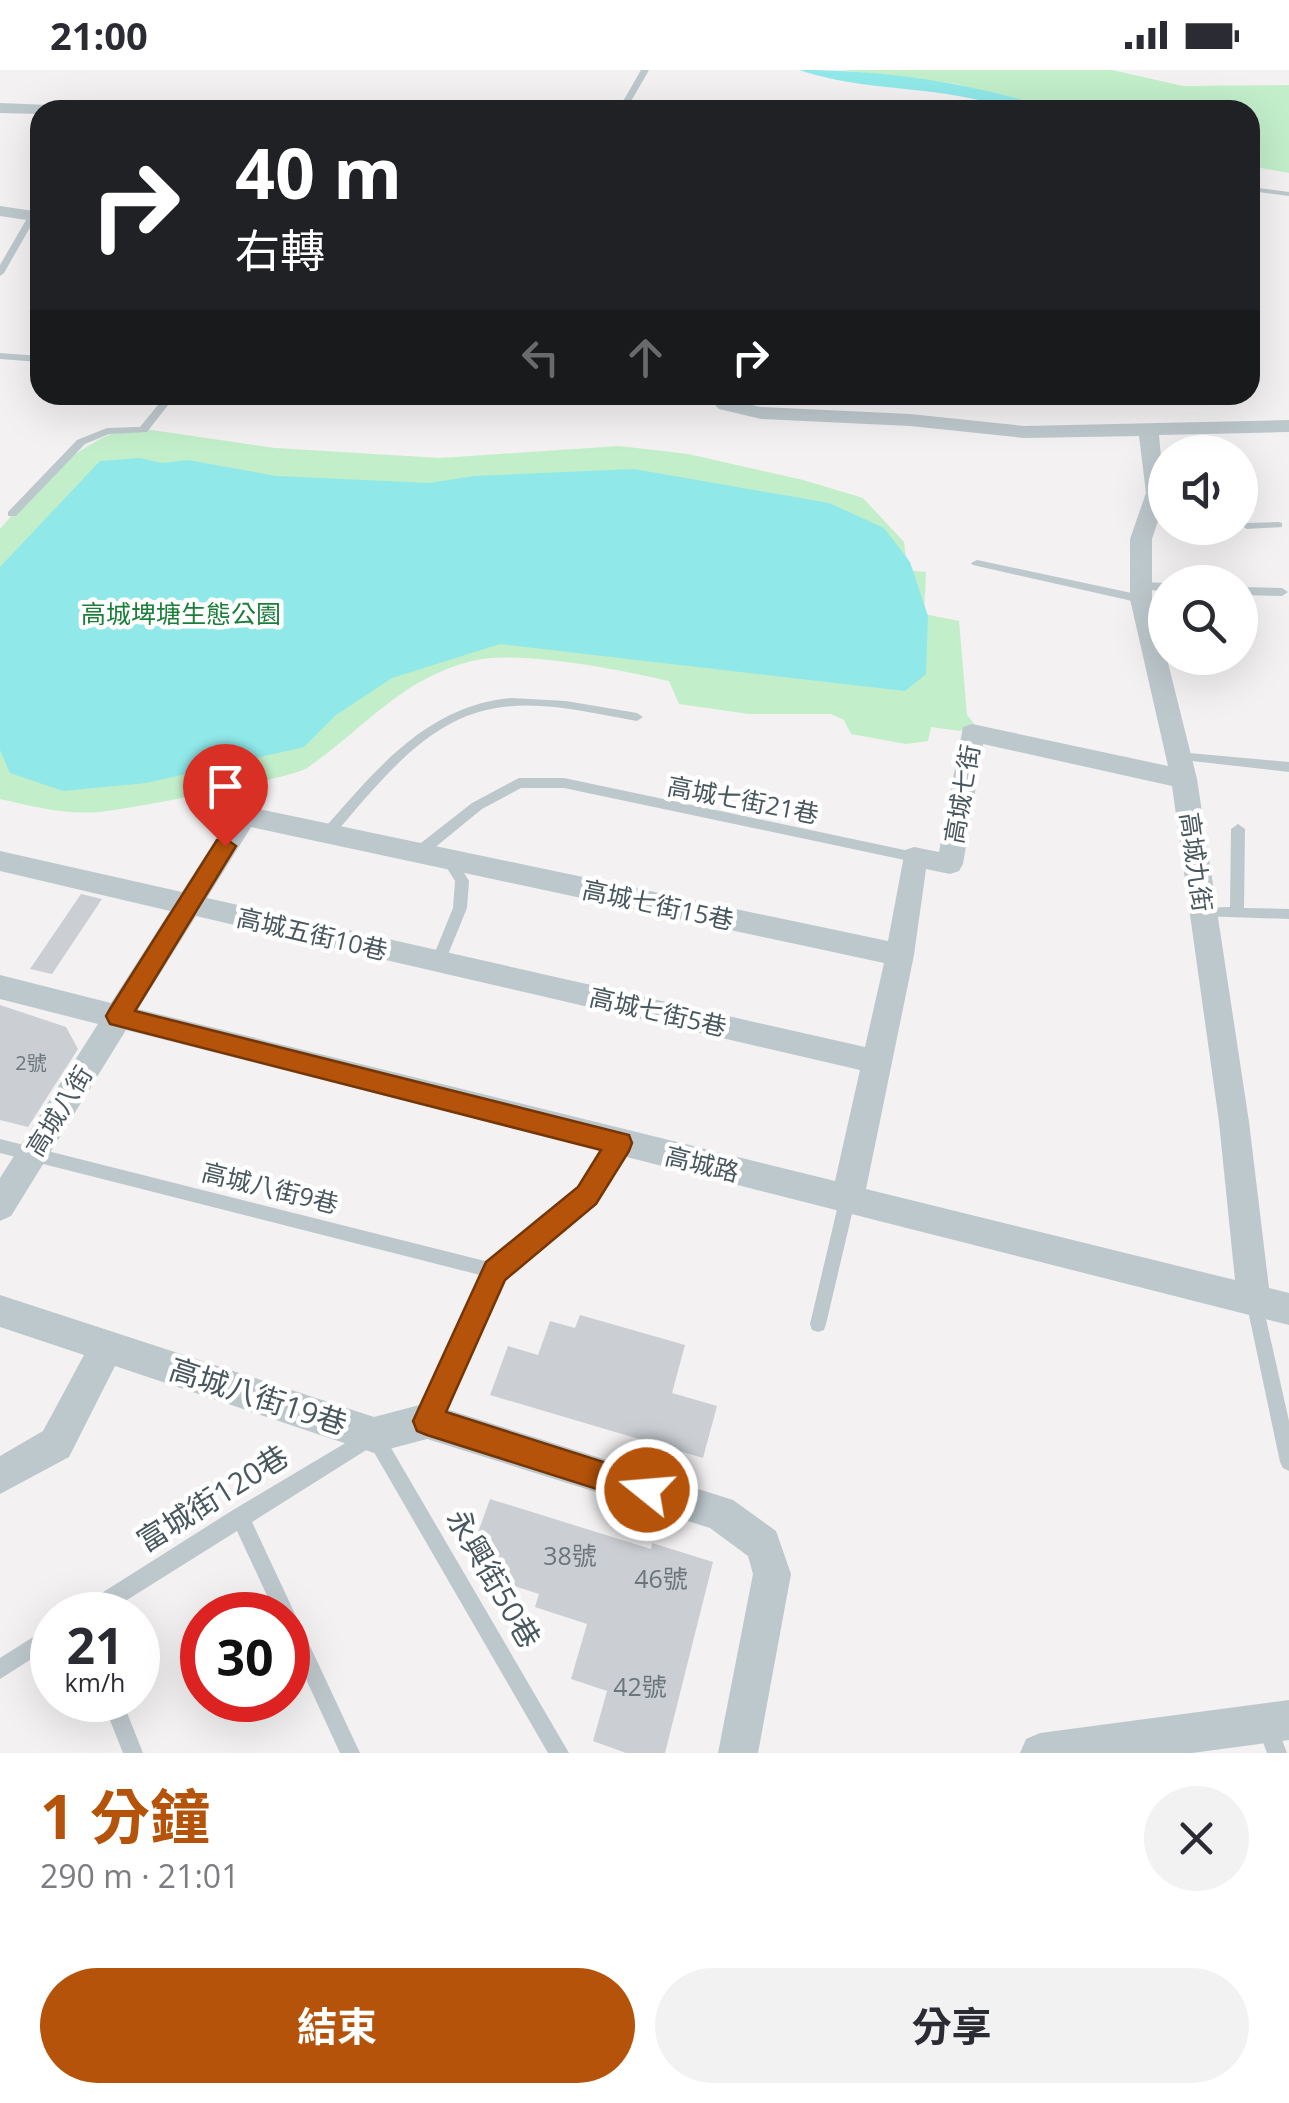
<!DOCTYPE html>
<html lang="zh-TW">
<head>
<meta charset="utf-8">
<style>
  :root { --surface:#fff; --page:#f2f2f3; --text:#2b2b33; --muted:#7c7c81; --accent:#b45309 }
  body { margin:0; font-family:"Open Sans","Noto Sans TC",sans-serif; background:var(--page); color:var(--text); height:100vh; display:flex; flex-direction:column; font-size:38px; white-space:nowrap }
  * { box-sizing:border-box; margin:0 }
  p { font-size:32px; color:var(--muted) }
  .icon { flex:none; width:55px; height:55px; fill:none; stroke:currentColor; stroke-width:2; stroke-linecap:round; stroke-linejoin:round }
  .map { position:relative; height:1683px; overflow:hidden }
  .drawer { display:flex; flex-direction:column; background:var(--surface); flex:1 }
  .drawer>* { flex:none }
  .hud { position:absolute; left:30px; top:30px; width:1230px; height:305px; border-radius:30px; box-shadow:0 10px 40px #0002; background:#202124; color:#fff; overflow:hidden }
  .buttons { position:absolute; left:1148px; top:365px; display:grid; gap:20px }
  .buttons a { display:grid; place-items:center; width:110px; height:110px; border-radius:50%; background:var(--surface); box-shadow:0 10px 40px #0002; font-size:50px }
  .speed { position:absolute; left:30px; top:1522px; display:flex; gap:20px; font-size:50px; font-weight:700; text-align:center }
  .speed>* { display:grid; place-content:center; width:130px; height:130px; border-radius:50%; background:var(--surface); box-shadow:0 10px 40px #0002; line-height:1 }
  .speed small { font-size:25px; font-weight:400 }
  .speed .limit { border:15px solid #d22; background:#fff; color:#111 }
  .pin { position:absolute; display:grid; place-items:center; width:85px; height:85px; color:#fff; margin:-102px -42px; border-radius:50% 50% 50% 0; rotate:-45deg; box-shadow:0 0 10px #0007 }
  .pin .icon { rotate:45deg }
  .me { position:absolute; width:110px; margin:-55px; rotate:287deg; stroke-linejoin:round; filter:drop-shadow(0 0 8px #0008) }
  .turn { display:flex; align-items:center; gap:35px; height:210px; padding:0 40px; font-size:45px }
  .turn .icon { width:130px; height:130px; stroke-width:2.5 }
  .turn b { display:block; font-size:70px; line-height:85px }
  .lanes { display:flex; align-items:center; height:95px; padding:0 40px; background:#0003; justify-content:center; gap:50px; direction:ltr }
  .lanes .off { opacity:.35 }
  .round { display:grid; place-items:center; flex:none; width:105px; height:105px; border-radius:52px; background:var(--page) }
  .overview { display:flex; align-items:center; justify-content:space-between; height:170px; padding:0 40px }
  h1 { font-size:60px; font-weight:700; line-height:75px; color:var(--accent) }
  .button { display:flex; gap:20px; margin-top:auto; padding:20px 40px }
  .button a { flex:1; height:115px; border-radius:60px; background:var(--accent); color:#fff; font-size:40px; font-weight:700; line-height:115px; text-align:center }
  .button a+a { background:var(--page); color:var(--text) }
  .status { display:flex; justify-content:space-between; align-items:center; height:70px; padding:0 50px; background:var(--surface); direction:ltr }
  .status svg { height:28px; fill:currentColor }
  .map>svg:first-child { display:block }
</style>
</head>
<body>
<div class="status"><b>21:00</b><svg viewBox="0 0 49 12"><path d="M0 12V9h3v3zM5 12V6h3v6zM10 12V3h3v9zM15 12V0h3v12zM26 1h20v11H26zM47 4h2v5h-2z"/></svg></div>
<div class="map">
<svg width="1289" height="1683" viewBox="0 0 1289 1683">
  <rect width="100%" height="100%" fill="#f3f1f1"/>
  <path fill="#c2eeca" d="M841 0H1112L1183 16 1289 15V103L1250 96V40H1055L957 14Z
    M131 357 275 378 440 388 619 376 688 384 803 410 863 428 904 472 907 500 926 502 924 544 959 551 967 645 976 656 960 661 931 657 928 671 906 674 851 664 844 650 831 644H749L679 634 669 611C622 600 518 579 472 591 400 609 364 659 307 698 294 708 123 740 98 742 66 745 31 736 0 729V459C38 415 75 373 131 357Z"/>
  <path fill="#90e8e9" d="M799 0C885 0 974 13 1055 40 1017 40 984 30 947 24 898 17 846 16 799 0Z
    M140 388 162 393 188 390 276 406 429 413 474 406 634 399 829 433 884 458 910 492 928 546 926 604 905 621 500 574 392 608 336 645 304 677 146 713 63 721 10 703 0 680V497L100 391Z"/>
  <path fill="#cbcfd3" d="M81 824 102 829 52 904 30 899Z
    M0 935 66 957 78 979 28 1057 0 1050Z
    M580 1245 685 1275 672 1323 717 1336 703 1388 490 1325 508 1276 538 1285 550 1251 575 1258Z
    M490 1429 651 1479 652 1473 713 1492 665 1683H626L593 1671 607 1621 571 1609 587 1554 535 1537 539 1524 493 1509 499 1494 470 1485Z"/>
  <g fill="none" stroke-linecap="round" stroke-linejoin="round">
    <path fill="#bdc8cd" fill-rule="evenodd" d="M641 0H649L626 40H618Z
      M684 38H698L702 40H680Z
      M1250 117 1289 122V126L1250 121Z
      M29 145 36 147 4 203 0 206V195Z
      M0 283 40 286V292L0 289Z
      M166 325H176L147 362 109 364 85 374 16 446H8V442L77 370 107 358 140 357Z
      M1278 452 1282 453V457L1247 459 1242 456 1247 453Z
      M977 490 1141 525 1147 529 1141 533 973 495 971 493Z
      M1140 512 1165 513V521L1136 519V513Z
      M1240 517 1282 518 1288 522 1282 526 1240 525Z
      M511 628 566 631 637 643 643 647 637 651C590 643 539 629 491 639 423 652 375 718 332 767H322L320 764 322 761C376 700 426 636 511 628Z
      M1178 682 1289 692V702L1174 689 1172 686 1174 683Z
      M519 708H564L914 782 921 787 914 792 564 718H521L482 739 422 788H412L410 784 412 780 472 733Z
      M1238 754 1245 759 1244 838 1289 839V849L1198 846 1196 842 1198 838 1230 837 1231 759Z
      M449 785 454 786 469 811 467 838 445 892 443 896H433L431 892 453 838 455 811 442 790Z
      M619 1066 624 1068 627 1073 593 1130 501 1206 434 1356 428 1359 422 1356 419 1350 484 1206 0 1083V1069L493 1193 581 1120 614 1068Z
      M847 1124 853 1126 855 1131 826 1254 824 1260 818 1262 812 1260 810 1254 839 1131 841 1126Z
      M1254 1223 1260 1225 1262 1231 1289 1351V1401L1283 1398 1280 1392 1246 1231 1248 1225Z
      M374 1356 380 1359 569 1683H548L371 1377 252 1452 360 1683H340L288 1570V1545H276L237 1461 103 1545H75L78 1538 233 1440Z
      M52 1555V1576L0 1609V1588Z
      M102 1630H122L143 1683H123Z
      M1268 1648 1275 1651 1287 1683H1267L1258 1658 1261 1651Z"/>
    <path fill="#bdc8cd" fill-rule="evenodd" d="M0 33 48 35 56 40H40V44L0 43Z
      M0 136 40 142V152L0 146Z
      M705 325H727L733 331 761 337 910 344 1024 356 1289 350V362L1159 365 1165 430 1152 469V529L1197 709 1249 1052 1269 1218 1289 1223V1255L126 960 11 1146 0 1151V1108L98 954 0 929V905L111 933 170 841 0 801V781L182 822 235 739 244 736 888 871 905 780 914 777 939 782 963 657 972 654 1168 696 1130 529V469L1146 423 1139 366 1024 368 910 356 761 349 719 339ZM983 674 1172 716 1219 1052 1235 1210 866 1119 914 885 926 799 950 804 959 801 963 794ZM251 757 884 893 865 977 207 828ZM196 846 860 1000 835 1111 138 939Z
      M0 1225 374 1347 427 1333 733 1430 776 1461 791 1504 758 1683H718L753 1504 748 1486 710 1458 427 1369 374 1383 115 1296 69 1387 0 1424V1386L43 1361 84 1285 0 1257Z
      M1289 1630V1670L1192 1683H1020L1026 1669 1040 1663Z"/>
  </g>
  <path fill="#b45309" stroke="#753606" stroke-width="2.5" d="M225 768 236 776 135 941 629 1065 632 1073 629 1081 596 1134 505 1210 446 1342 657 1409 662 1420 657 1430 647 1435 427 1365 417 1361 413 1351 486 1192 578 1117 601 1080 110 954 106 946 110 939 217 770Z"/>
  <g text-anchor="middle" stroke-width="9" stroke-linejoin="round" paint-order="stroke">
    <g font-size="20" fill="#6a767b">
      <text x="31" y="1000">2號</text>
    </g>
    <g font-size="25" fill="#1b7e3a" stroke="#fff">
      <text x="181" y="553">高城埤塘生態公園</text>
    </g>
    <g font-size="25" fill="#49585e" stroke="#fff">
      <text transform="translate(962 724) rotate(-80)" y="9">高城七街</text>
      <text transform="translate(743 730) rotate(11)" y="9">高城七街21巷</text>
      <text transform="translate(1196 792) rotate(82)" y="9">高城九街</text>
      <text transform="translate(658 835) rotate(12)" y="9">高城七街15巷</text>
      <text transform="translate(312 864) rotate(13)" y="9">高城五街10巷</text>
      <text transform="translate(658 942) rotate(13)" y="9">高城七街5巷</text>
      <text transform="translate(59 1041) rotate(-58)" y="9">高城八街</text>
      <text transform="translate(702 1094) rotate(14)" y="9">高城路</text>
      <text transform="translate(270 1118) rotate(14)" y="9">高城八街9巷</text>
    </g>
    <g font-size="25" fill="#6a767b">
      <text x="570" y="1495">38號</text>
      <text x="661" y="1518">46號</text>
      <text x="640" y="1626">42號</text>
    </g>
    <g font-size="30" fill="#49585e" stroke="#fff">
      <text transform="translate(258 1327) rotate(18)" y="10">高城八街19巷</text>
      <text transform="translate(213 1429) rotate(-32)" y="10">富城街120巷</text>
      <text transform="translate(493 1509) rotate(60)" y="10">永興街50巷</text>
    </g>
  </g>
</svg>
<div class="buttons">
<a><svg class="icon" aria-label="sound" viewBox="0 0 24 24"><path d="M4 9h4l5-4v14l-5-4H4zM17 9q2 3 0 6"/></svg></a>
<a><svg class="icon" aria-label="search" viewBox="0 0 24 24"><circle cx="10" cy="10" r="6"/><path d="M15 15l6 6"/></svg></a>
</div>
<div class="speed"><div>21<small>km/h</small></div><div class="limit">30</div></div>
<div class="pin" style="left:225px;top:776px;background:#d93025"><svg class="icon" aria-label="arrive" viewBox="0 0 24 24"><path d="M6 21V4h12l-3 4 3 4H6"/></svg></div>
<svg class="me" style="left:647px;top:1420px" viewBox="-20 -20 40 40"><circle r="17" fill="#b45309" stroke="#fff" stroke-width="3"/><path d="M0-11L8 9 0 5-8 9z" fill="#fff"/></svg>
<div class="hud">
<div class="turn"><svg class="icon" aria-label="right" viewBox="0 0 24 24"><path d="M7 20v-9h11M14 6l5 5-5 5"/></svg><div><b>40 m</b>右轉</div></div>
<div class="lanes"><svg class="icon off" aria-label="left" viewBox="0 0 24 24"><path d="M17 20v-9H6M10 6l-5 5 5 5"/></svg><svg class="icon off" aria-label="ahead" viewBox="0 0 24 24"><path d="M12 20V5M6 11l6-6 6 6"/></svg><svg class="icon" aria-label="right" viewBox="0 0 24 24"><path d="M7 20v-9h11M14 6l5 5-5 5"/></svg></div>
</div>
</div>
<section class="drawer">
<div class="overview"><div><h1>1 分鐘</h1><p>290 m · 21:01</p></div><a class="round"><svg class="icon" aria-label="close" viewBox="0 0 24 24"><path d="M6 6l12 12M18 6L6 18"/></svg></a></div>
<div class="button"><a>結束</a><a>分享</a></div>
</section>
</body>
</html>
